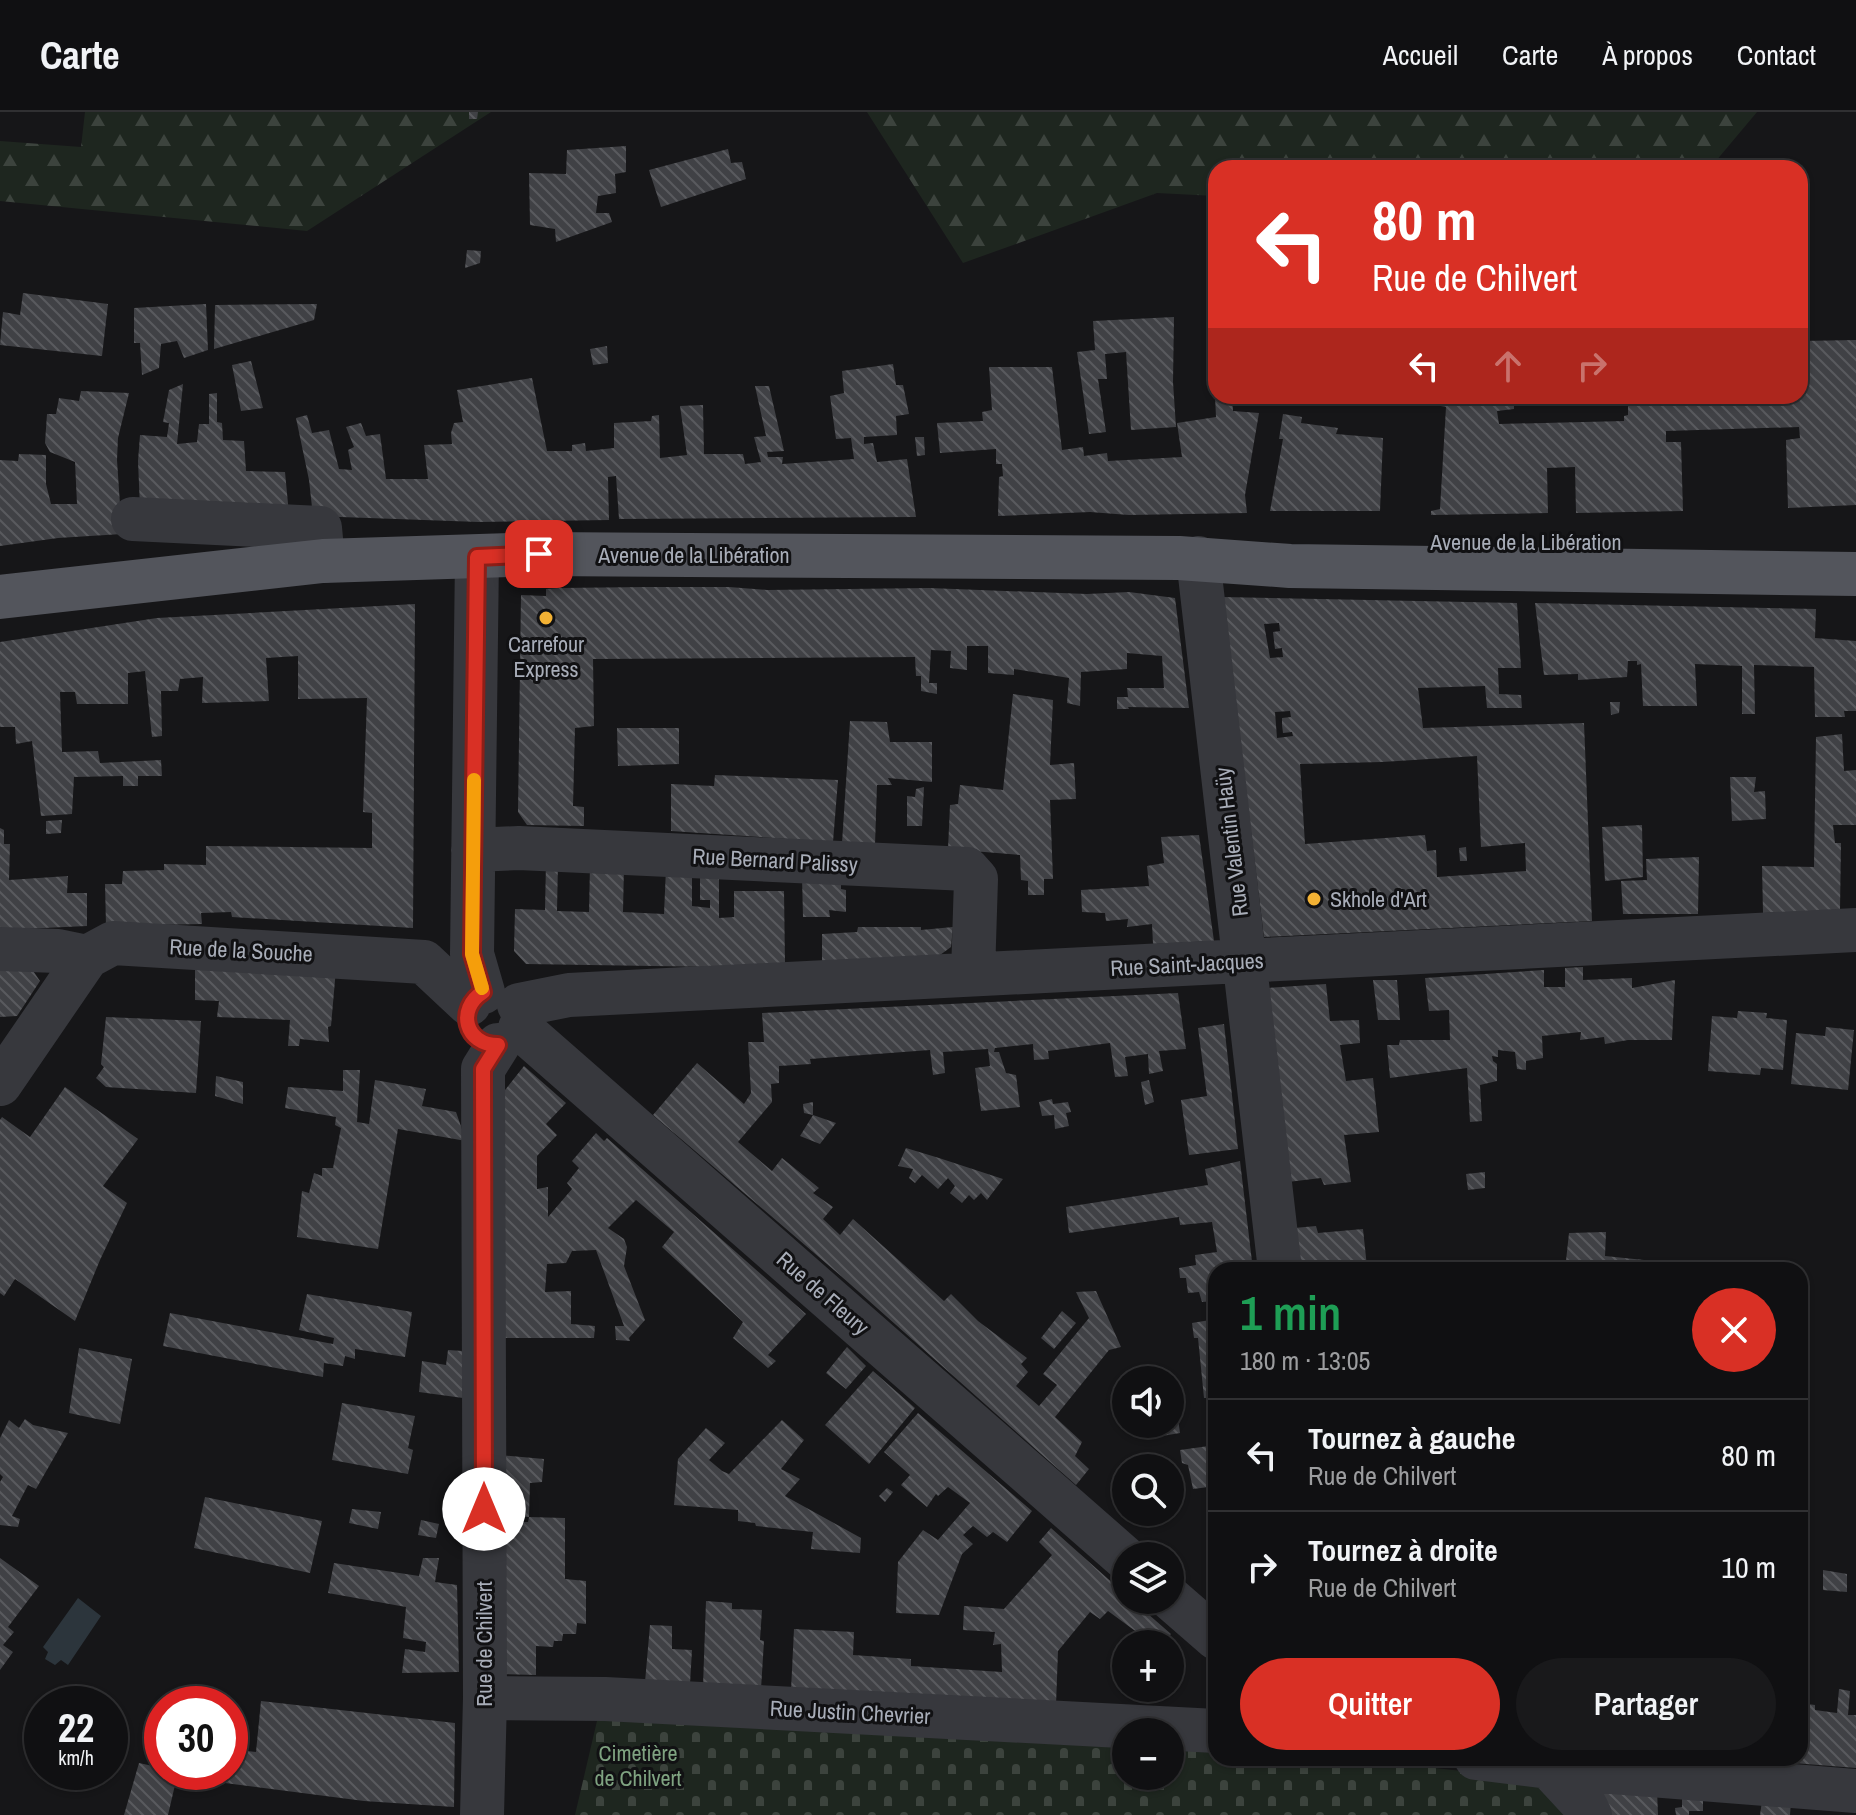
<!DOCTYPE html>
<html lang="fr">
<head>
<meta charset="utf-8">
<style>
  :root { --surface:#101012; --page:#19191b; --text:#f1f3f6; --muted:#9c9d9f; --line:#303032; --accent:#d93025 }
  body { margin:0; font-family:"Archivo Narrow",sans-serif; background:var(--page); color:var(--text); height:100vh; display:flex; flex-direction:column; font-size:30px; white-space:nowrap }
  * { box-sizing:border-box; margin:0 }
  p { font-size:26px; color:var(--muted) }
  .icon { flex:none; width:44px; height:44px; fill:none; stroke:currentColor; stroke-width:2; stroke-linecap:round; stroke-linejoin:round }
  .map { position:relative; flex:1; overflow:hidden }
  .side { position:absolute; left:1208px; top:1150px; width:600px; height:504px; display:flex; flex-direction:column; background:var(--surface); border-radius:24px; box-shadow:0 2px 6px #0004,0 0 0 2px var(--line) }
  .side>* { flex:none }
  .hud { position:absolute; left:1208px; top:48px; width:600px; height:244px; border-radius:24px; box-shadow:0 2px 6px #0004,0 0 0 2px var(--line); background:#d93025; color:#fff; overflow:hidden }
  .controls { position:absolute; left:1112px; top:1254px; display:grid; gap:16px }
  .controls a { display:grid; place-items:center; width:72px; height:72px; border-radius:50%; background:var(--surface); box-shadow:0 2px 6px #0004,0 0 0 2px var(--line); font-size:40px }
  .speed { position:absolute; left:24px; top:1574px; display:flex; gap:16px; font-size:40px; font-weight:700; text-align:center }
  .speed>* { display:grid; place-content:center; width:104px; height:104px; border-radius:50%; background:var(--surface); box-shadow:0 2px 6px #0004,0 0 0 2px var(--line); line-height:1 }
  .speed small { font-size:20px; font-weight:400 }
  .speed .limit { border:12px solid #d22; background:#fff; color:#111 }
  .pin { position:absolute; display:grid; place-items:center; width:68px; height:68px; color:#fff; margin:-34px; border-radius:16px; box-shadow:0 4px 12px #0006 }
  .me { position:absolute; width:88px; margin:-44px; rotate:0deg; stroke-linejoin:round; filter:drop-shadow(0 0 6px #0008) }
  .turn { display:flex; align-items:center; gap:28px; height:168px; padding:0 32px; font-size:36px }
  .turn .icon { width:104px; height:104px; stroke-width:2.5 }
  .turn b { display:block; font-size:56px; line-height:68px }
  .lanes { display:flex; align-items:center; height:76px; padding:0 32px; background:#0003; justify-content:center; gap:40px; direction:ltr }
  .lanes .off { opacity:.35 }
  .round { display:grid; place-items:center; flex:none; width:84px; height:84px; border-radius:42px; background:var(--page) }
  .overview { display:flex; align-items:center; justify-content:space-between; height:136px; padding:0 32px }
  h1 { font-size:48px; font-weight:600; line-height:60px; color:#1e9e55 }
  .button { display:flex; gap:16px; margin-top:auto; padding:16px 32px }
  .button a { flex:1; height:92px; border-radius:48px; background:var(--accent); color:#fff; font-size:32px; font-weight:600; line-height:92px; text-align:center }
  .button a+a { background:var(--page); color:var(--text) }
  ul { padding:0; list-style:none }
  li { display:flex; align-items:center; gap:24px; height:112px; padding:0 32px; border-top:2px solid var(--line) }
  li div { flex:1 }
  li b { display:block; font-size:30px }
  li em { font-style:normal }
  header { display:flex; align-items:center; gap:48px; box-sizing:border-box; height:112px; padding:0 40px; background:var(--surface); border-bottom:2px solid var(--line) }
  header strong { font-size:38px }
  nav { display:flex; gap:44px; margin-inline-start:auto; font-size:28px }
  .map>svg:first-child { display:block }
</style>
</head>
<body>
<header>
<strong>Carte</strong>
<nav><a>Accueil</a><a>Carte</a><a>À propos</a><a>Contact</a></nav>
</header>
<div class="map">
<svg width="1856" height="1703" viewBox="0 0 1856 1703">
  <defs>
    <pattern id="forest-firs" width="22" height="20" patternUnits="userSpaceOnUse" patternTransform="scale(2)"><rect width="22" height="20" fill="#1e261f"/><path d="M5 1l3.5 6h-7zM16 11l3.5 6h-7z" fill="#3c433d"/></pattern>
    <pattern id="cemetery-stones" width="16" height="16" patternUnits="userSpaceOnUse" patternTransform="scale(2)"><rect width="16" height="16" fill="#1e261f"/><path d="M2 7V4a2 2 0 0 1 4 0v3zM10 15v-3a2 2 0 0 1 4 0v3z" fill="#3c433d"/></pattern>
    <pattern id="building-back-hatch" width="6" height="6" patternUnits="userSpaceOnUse" patternTransform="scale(2)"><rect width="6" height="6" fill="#404145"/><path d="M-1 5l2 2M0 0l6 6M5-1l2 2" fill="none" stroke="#595a5e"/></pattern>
  </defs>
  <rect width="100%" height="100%" fill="#161618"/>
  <path fill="url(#forest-firs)" d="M85 0H491L307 119 0 89V29L81 35Z
    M867 0H1757L1710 56H1216V84L1157 81 963 151Z"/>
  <path fill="url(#cemetery-stones)" d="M613 1602 1126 1634V1664H1170V1637L1216 1640V1646H1309L1398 1652 1517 1665 1540 1674 1571 1703H575L597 1609Z"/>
  <path fill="#2c353c" d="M78 1486 101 1504 68 1553 61 1548 55 1553 45 1547 48 1540 43 1535Z"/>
  <path fill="url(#building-back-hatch)" fill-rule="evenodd" d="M469 0H478L477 7H469Z
    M626 34V60L615 62 616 81 598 84 596 101H609L612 110 556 130 555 117 530 113 529 61 566 62 567 38Z
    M728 37 731 51 742 50 746 67 661 95 649 58Z
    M467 138 481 139 480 151 465 156Z
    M23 181 108 192 102 244 0 233 3 200 20 203Z
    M206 192 208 238 184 246 177 229 161 232 159 256 142 263 140 231H134V196Z
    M317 192 314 208 214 237 215 193Z
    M1174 205 1173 270 1176 315 1131 318 1126 240 1105 242 1107 267H1098L1106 320 1089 322 1077 240 1095 238 1093 209Z
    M1856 228V393L1788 396 1786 328 1800 326 1799 315 1666 319V330H1681L1683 399 1576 401 1575 355 1547 356 1548 401 1431 403V399L1440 397 1446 295 1420 290V284H1514V297L1497 299 1499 312 1624 309V304L1628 303V284H1800V229Z
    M607 234 608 251 593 253 590 237Z
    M251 249 263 296 241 299 232 253Z
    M893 252 896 273H903L909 302 896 304 897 323 864 325V332L873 331 877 350 907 347 916 405 619 407 616 364 608 365 609 408 479 410 313 404 309 368 296 306 307 303 312 321 329 318 339 357 352 358 348 338 354 335 346 315 361 311 366 324 380 322 386 367H428L424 333 452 332 451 321 454 311 463 310 457 278 532 266 547 339H572V333L585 331 586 339 614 336V311L651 309 652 304 659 303 660 346 687 343 680 294 703 293 704 342H743L745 352 761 350 754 325 766 324 755 274H769L784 339 767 340 768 345H783L782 352 854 347 851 326 836 327 830 284 844 281 842 259Z
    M989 255H1052L1062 338 1083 335 1084 344 1107 341 1108 349 1182 345 1177 311 1216 305 1215 284H1232L1233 299 1259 301 1245 383 1247 401 1129 403 1090 400 998 404 999 365 1003 364 1002 352H996V337L940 341 937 311 983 309 982 300 992 298Z
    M183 272 177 332 197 330 199 312H209V282L217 281V310L222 311 223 328 244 329 246 359 285 360 289 402 140 396 138 349 140 323 167 325 169 311 163 310 169 278Z
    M81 279 129 281 118 326 117 348 122 422 58 426 0 434V348L18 349 19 342 46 343V372L51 392H77L75 350 50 340 45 331 47 302H56L59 286 79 289Z
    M1283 302 1302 305 1301 311 1338 316 1336 322 1383 326 1380 399H1270L1283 327H1279Z
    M915 325H924L925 343 917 344Z
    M646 475H729L767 478 929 476 1087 482 1129 480 1175 486 1189 596 1128 595 1129 597H1117V585H1128L1127 576H1164L1162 544 1127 541V557L1081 560 1080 594 1067 591 1069 566 1014 557V563L988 561V534H967V558L950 556 951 539 931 538 929 571H937V582L921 579V564H916L915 545 593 547 594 614 575 616 573 694 584 695V714L527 713 518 700 521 483 546 484V477L559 476Z
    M1222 485 1517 491 1521 556H1498L1499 582 1521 583 1522 596H1487L1485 574 1418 576 1423 616 1584 611 1592 809 1264 825ZM1279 511 1280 519 1273 520 1275 537 1282 536 1283 545 1270 546 1264 512ZM1290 599 1291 605 1282 606V613L1283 621 1292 620 1293 624 1277 626 1275 600ZM1477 644 1481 735 1525 731 1526 759 1437 765 1436 738 1427 739 1425 723 1305 732 1300 652 1382 650Z
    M1535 491 1816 497 1815 526 1856 529V599H1844L1845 605H1815L1814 555 1754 553 1755 602H1742V554L1695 552 1697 594H1643L1641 552 1637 553V549H1628L1627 565 1578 568V562L1544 563Z
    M415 492 413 816 232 805 231 800 201 801 202 812 106 814 105 772H122L123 759 164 758V752L206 753V734L372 736V701L363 700 367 586 298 587V544L266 546 269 589 202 591 203 565 180 567 178 579H161L162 624 152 625 145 559 128 561V592H77L75 580H60L62 640 98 639 100 651 161 648 162 664H138V674H123V664L74 665 72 702 41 704 32 629 16 632 15 615H0V530L157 506Z
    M1013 582 1053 588 1050 653 1074 651 1076 687 1050 688 1053 767H1044V783H1028V769L1021 768 1020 743 948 737 950 693 958 692 960 673 1003 678Z
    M1610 590H1620L1619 601 1611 603Z
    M850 609 887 610 890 630H932V670L888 666 892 673H877L875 733 842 731Z
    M617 616H679V652L618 654Z
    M1842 622 1844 659 1856 658V713H1833L1835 731H1841L1840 798 1763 801 1762 754 1814 755 1816 625Z
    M715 663 838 668 833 730 671 719V672L714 674Z
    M1730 665H1756L1754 680 1765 679 1766 707 1732 709Z
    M924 675 922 714H907V684L915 685 916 677Z
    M62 708 61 721 46 722V709Z
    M1642 713 1643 765 1605 769 1602 715Z
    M0 716 4 718V732H10L9 768 68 764 67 781H87V814L0 818Z
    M1199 723 1214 829 1153 832 1152 812 1127 815 1128 807 1106 809 1105 801 1082 800 1081 778 1149 774 1147 754 1164 751 1161 725Z
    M1466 735 1467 749H1460L1459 736Z
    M1699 745 1698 802H1623L1621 769 1647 768 1646 747Z
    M546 750 558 751 557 799 589 800 590 753 624 754 623 800 664 802 666 756 692 758V794L710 796V788H700V759L719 761V806L734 805V779H784L785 852 717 855 526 852 514 839 515 797 545 798Z
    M802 765 841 767V777L846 778V800L829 798 830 805H803Z
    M858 815H921V818L953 815 951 835 940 843 822 850V822L857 820Z
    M195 851 336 857 331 914 328 915 329 930 300 927 299 934H288L290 908 217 905 219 889 195 888Z
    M0 853H29L40 869 17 904 0 905Z
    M1583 855V868L1632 866V876L1675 868 1672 928H1628L1605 932 1604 925 1580 928 1581 920 1542 924 1543 946 1526 949V958L1517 957 1515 940 1498 938V945L1492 944 1493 949 1497 952V969L1480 973 1482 1009 1470 1010 1467 956 1390 966 1387 933H1399L1400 928H1450L1449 898 1429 899 1425 866 1544 858V875H1565V856Z
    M1373 868H1397L1400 908H1378Z
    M1326 872 1330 909 1359 908 1360 931 1340 933 1346 969 1373 966 1379 1020 1344 1023 1351 1070 1324 1073 1321 1066 1288 1070 1267 876Z
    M1178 881 1186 937 1159 939 1163 959 1149 962 1148 942 1125 945 1128 964 1115 965 1110 931 1048 939 1049 947 1034 948 1033 932 995 936 994 940H999L1006 961 1016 963 1020 995 981 999 975 956 990 954 988 937 943 940 945 961 933 963 930 938 810 947 811 952 779 954V971L771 972 772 990 738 1030 772 1059 782 1046 819 1076 813 1081 833 1095 823 1107 840 1123 853 1107 944 1189 951 1182 978 1209 1027 1246 1021 1252 1028 1260 1016 1274 1039 1294 1057 1273 1043 1262 1089 1206 1076 1180 1096 1179 1121 1235 1109 1238 1055 1305 1082 1330 1075 1344 1089 1357 1076 1373 841 1164 653 1003 697 951 744 992 751 981 748 930H764L762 901Z
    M1738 899 1767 901 1766 906 1787 908 1783 958 1761 956 1760 963 1708 959 1712 904 1737 906Z
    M106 905 201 909 196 981 106 975 96 966 104 955 101 952Z
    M1224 912 1238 1037 1189 1043 1181 988 1207 984 1198 916Z
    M1826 915 1854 918 1848 978 1791 972 1796 921 1825 924Z
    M524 954 566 991 546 1012 557 1023 537 1044V1077L548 1075V1105L572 1077 567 1071 579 1056 572 1049 596 1021 604 1029 607 1026 806 1202 768 1243 776 1249 768 1256 733 1226 743 1210 662 1135 674 1120 636 1088 608 1116 624 1127 627 1135 624 1154 645 1208 629 1226 630 1229 616 1228 615 1214H624L596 1138 572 1139 566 1151 547 1152 545 1180 571 1179V1212L595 1214 594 1226H500L505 978Z
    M343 958H360L357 1010 369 1012 375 968 426 977 422 994 456 1000 466 1029 398 1017 378 1137 297 1125 302 1079 309 1081 314 1061 322 1064V1056H333L341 1016 335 1013 336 1005 285 996 288 975 343 979Z
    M216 964 243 970V992L215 984Z
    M1149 968 1154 990 1145 993 1141 970Z
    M65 975 138 1027 103 1074 127 1091 100 1148 75 1209 15 1167 4 1184 0 1181V1008L2 1005 30 1025Z
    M1052 987 1053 992 1068 990 1071 1000 1066 1001 1069 1014 1055 1017 1054 1003 1042 1004 1039 990Z
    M813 990V1003L804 1001 803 992Z
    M813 1003 836 1011 820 1032 800 1024Z
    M906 1036 939 1046 1003 1067 987 1088 981 1081 974 1088 969 1083 962 1091 950 1081 955 1074 948 1066 938 1077 922 1063 915 1071 909 1066 913 1057 898 1054Z
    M1240 1049 1253 1158H1216V1189L1202 1190 1199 1180 1188 1181 1186 1166H1180L1179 1156 1196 1153 1195 1143 1217 1140 1212 1110 1180 1113 1179 1105 1069 1121 1066 1095 1208 1073 1205 1057Z
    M1485 1060V1076L1468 1078 1466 1062Z
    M1316 1114 1318 1121 1363 1117 1367 1155 1351 1158H1299L1294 1116Z
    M1606 1120 1605 1144 1644 1148 1643 1158H1565L1569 1121Z
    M307 1182 412 1200 405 1245 355 1237V1247L345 1244 343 1254 324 1251 323 1265 163 1234 170 1201 333 1232 334 1226 299 1218Z
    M1062 1199 1076 1211 1054 1237 1041 1226Z
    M1216 1207V1311H1210L1208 1286H1204L1198 1226H1194L1192 1211Z
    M847 1235 866 1254 846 1277 826 1261Z
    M79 1236 132 1247 120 1312 69 1301Z
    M448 1238 463 1239V1286L419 1280 422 1249 446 1253Z
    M873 1259 915 1296 869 1352 825 1313Z
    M342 1291 415 1304 408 1336 413 1338 408 1362 332 1348Z
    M1176 1292 1180 1321 1162 1324 1160 1312H1170V1293Z
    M918 1301 1032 1399 1007 1430 993 1420 987 1425 973 1414 963 1423 973 1432 962 1442 939 1503 896 1501 898 1450 923 1418 938 1428 970 1391 948 1375 938 1384 936 1382 927 1395 901 1373 910 1363 884 1340Z
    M25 1307 33 1313 68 1321 36 1377 28 1373 12 1404 20 1407 18 1415 0 1413V1370L3 1365 0 1362V1326L9 1308 19 1316Z
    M782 1308 804 1328 781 1357 800 1367 785 1384 861 1426 860 1441 811 1437 813 1420 756 1414 755 1411 738 1409V1398L674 1393 678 1347 706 1316 725 1331 709 1348 722 1359 729 1362Z
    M1216 1333V1374L1193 1377 1188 1353 1182 1351 1180 1338Z
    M499 1343 544 1347 542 1370 530 1371 529 1405 498 1404Z
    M887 1376 893 1380 885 1390 879 1384Z
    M205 1385 322 1409 310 1461 194 1436Z
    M352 1397 381 1400 378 1417 349 1411Z
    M529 1405 565 1406V1467L586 1469V1512L577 1511 576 1522H563L562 1529H554L553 1535 536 1534V1563L502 1562 498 1410H528Z
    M421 1408 439 1412 436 1426 418 1423Z
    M1051 1416 1126 1483V1488H1132L1171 1522 1162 1532H1153L1108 1499 1100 1507 1090 1500 1058 1539 1056 1593 791 1578 794 1517 854 1520 853 1543 911 1547V1554L1002 1560 1001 1532 993 1533 995 1520 963 1518 964 1494 1004 1497 1052 1443 1039 1430Z
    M0 1446 39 1474 8 1515 14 1520 3 1533 13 1540 0 1558Z
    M423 1446H439L435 1470 457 1473 459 1560 402 1561 405 1537 425 1540 426 1530 403 1526 406 1495 328 1481 334 1451 419 1464Z
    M1823 1458 1847 1462V1480L1823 1478Z
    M706 1489 732 1491V1497L762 1498 760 1528 764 1529 761 1577 703 1574Z
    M650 1513 672 1514V1537L692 1538 690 1572 645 1570Z
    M1839 1577 1850 1579 1848 1603H1856V1656L1756 1648V1646H1800V1591L1815 1593V1598L1837 1601Z
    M261 1589 455 1611 454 1695 364 1689 186 1666V1660H230V1637L256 1640Z
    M139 1651 162 1656V1660H178L168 1703H124Z
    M1657 1677 1658 1703H1607L1585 1679Z
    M1682 1679 1703 1681V1699H1689V1703H1676L1675 1696 1682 1695Z
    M1762 1689H1791L1790 1703H1760Z"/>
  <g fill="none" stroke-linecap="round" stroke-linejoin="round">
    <path stroke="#37383d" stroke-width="44" d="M133 407 320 416 323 449
      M477 445 472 842 483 880
      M1198 446 1280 1158
      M473 738 519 736 967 757 976 767 973 862
      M0 837 58 839 87 845 113 831 424 850 469 892
      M519 893 569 883 1856 818
      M520 916 1126 1447
      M0 972 87 845
      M1170 1486 1216 1526
      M485 1586 605 1587 1216 1619
      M1476 1646 1549 1655 1856 1679
      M1549 1655 1586 1695 1590 1703
      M482 1703 485 1586 483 957 498 933"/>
    <path stroke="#53555c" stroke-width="44" d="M0 485 323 449 539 442 1179 446 1290 454 1856 462"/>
  </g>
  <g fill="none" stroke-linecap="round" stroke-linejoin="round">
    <g stroke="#8d1f18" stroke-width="20">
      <path id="route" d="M484 1397 483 957 498 933C465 933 456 897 483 880L472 842 477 445 539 442"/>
    </g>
    <use href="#route" stroke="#d93025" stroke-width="14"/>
    <path stroke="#f59e0b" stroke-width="14" d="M474 668 472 842 482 876"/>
  </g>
  <g fill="#f2b134" stroke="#111113" stroke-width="3">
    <circle cx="546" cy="506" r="8"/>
    <circle cx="1314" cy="787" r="8"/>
  </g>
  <g text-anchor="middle" stroke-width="6" stroke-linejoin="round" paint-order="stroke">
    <g font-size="22" fill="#a8adb8" stroke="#111113">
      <text x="1526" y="438">Avenue de la Libération</text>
      <text x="694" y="451">Avenue de la Libération</text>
      <text transform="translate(1231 730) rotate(-97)" y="8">Rue Valentin Haüy</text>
      <text transform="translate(775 748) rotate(3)" y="8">Rue Bernard Palissy</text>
      <text transform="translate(241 838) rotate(3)" y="8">Rue de la Souche</text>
      <text transform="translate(1187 852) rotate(-3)" y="8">Rue Saint-Jacques</text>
      <text transform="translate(823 1181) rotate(41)" y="8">Rue de Fleury</text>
      <text transform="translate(484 1532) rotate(-90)" y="8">Rue de Chilvert</text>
      <text transform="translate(850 1600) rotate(3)" y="8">Rue Justin Chevrier</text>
    </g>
    <g font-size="22" fill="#a8adb8" stroke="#111113">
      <text x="546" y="540">Carrefour<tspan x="546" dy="25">Express</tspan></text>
      <text x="1330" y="795" text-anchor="start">Skhole d'Art</text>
    </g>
    <g font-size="22" fill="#7fa381" stroke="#111113">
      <text x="638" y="1649">Cimetière<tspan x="638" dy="25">de Chilvert</tspan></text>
    </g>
  </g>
</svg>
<div class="controls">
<a><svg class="icon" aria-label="sound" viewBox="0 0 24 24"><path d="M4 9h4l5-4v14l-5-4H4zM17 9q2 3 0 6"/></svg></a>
<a><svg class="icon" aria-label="search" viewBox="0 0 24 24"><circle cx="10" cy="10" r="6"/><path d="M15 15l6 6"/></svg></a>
<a><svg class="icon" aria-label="layers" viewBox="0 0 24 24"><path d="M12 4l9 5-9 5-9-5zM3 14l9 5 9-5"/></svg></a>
<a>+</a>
<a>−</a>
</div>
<div class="speed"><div>22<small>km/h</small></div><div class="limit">30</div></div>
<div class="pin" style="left:539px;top:442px;background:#d93025"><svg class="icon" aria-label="arrive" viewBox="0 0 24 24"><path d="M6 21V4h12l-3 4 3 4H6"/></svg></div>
<svg class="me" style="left:484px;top:1397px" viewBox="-20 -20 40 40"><circle r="19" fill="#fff"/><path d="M0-13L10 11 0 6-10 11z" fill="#d93025"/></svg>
<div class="hud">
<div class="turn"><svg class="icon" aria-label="left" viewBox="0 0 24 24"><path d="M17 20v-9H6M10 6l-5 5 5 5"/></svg><div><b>80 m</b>Rue de Chilvert</div></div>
<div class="lanes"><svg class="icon" aria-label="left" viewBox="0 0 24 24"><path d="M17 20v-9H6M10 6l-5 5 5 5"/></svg><svg class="icon off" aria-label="ahead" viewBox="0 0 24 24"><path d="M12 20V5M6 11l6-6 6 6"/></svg><svg class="icon off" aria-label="right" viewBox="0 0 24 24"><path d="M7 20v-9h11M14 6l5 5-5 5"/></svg></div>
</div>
<section class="side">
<div class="overview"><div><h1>1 min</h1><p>180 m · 13:05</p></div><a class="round" style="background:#d93025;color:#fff"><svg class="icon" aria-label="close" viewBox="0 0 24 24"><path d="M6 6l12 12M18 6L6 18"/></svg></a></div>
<ul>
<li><svg class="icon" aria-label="left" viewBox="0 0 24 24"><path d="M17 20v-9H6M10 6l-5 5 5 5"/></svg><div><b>Tournez à gauche</b><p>Rue de Chilvert</p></div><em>80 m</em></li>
<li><svg class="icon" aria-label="right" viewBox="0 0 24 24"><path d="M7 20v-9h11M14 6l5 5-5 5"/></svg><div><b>Tournez à droite</b><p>Rue de Chilvert</p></div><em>10 m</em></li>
</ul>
<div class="button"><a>Quitter</a><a>Partager</a></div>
</section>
</div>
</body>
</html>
